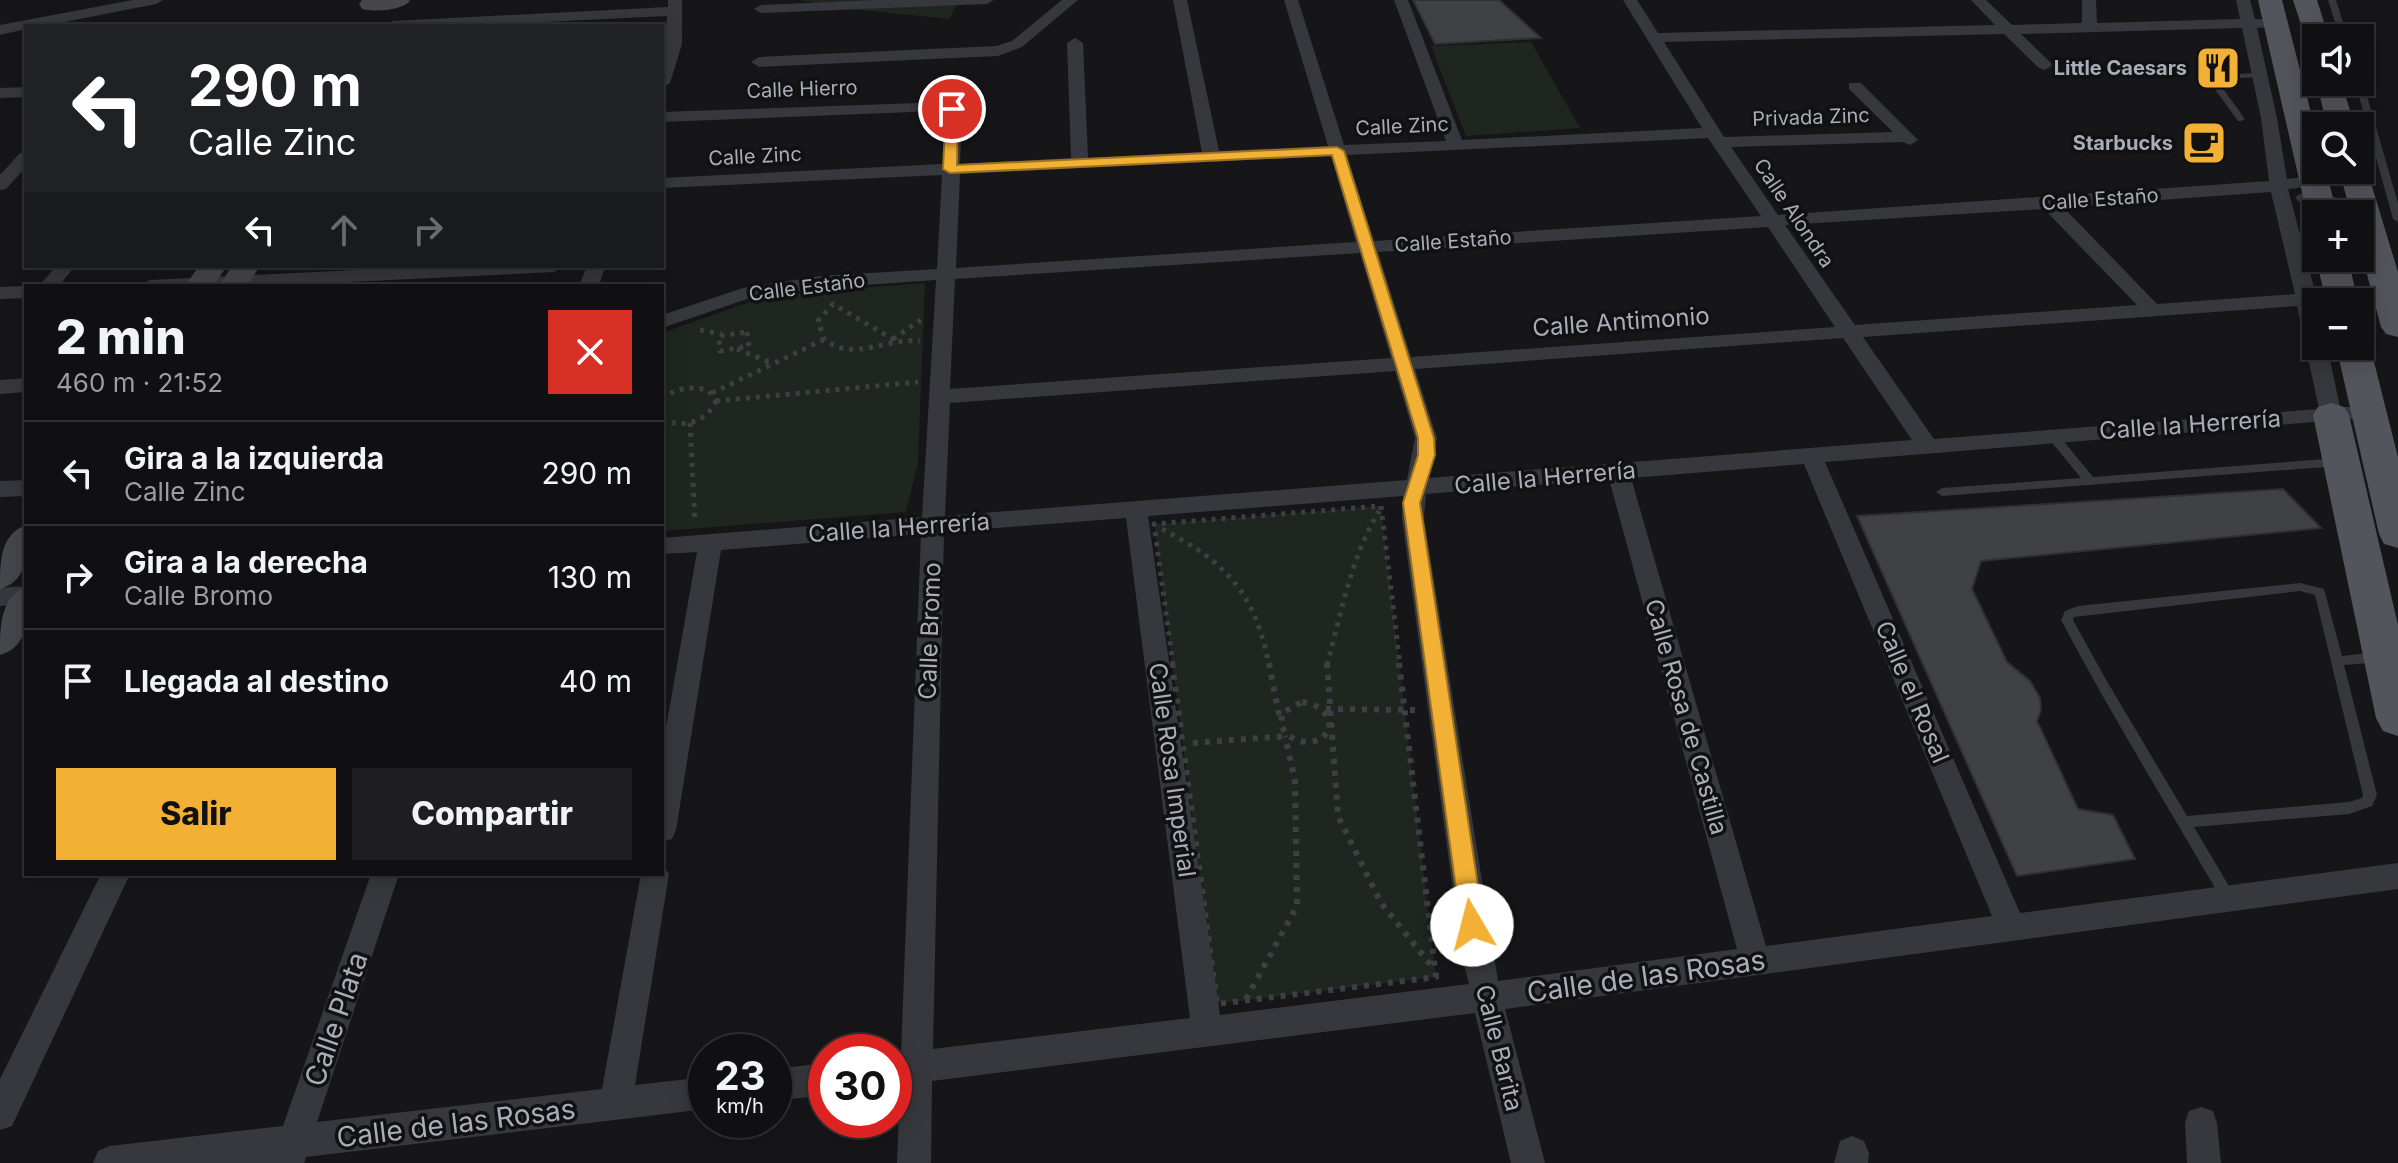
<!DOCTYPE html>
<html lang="es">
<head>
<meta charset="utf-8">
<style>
  :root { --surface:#101012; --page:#1e1e20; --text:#f1f3f6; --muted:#9c9d9f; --line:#303032; --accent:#f2b134 }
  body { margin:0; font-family:Inter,sans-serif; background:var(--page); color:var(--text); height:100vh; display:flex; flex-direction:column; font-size:30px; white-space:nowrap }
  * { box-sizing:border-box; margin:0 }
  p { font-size:26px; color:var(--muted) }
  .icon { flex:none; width:44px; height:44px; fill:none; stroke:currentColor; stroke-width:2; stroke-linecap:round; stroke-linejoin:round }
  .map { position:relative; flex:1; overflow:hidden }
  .side { position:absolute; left:24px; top:284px; width:640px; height:592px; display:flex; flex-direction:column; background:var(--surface); border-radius:0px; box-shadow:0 4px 20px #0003,0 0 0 2px var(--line) }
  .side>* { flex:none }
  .guide { position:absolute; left:24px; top:24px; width:640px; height:244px; border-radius:0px; box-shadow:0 4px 20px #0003,0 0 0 2px var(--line); background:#202124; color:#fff; overflow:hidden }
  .tools { position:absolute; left:2302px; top:24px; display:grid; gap:16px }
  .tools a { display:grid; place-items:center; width:72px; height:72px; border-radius:0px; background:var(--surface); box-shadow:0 4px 20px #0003,0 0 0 2px var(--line); font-size:40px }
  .speed { position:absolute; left:688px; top:1034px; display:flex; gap:16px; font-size:40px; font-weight:700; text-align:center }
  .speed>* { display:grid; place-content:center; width:104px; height:104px; border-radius:50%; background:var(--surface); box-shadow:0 4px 20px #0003,0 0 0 2px var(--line); line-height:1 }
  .speed small { font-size:20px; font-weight:400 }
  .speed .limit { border:12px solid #d22; background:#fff; color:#111 }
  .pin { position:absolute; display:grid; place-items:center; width:68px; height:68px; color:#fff; margin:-34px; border:4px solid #fff; border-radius:50%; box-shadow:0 2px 8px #0007 }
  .me { position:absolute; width:88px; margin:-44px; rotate:352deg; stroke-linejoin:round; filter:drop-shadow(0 0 6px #0008) }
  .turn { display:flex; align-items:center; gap:28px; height:168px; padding:0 32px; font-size:36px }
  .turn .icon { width:104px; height:104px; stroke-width:2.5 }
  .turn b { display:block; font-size:56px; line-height:68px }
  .lanes { display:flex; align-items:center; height:76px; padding:0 32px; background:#0003; justify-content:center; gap:40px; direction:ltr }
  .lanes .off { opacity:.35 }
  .round { display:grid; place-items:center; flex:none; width:84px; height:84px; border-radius:0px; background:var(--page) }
  .overview { display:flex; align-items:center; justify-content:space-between; height:136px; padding:0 32px }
  h1 { font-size:48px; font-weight:800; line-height:60px }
  .button { display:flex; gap:16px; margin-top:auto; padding:16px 32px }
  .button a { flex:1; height:92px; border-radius:0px; background:var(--accent); color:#111; font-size:32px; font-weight:800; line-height:92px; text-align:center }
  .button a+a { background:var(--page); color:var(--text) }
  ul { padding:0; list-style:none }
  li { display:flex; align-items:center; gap:24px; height:104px; padding:0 32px; border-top:2px solid var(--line) }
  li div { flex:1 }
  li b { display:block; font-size:30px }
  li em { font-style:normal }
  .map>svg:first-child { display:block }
</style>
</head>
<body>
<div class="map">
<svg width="2398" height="1163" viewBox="0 0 2398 1163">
  <rect width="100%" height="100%" fill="#161618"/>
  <path fill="#1e261f" d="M800 0H958L950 19 840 8Z
    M1531 42 1580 128 1466 136 1431 46Z
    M925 283 918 463 906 512 662 531V333L770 295Z
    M1381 506 1436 977 1217 1004 1154 524Z"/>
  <path fill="#404145" stroke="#303034" stroke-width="2" d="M1413 0H1499L1541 38 1435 44Z
    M2283 489 2321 528 1981 561 1972 589 2007 662 2030 681 2040 698 2041 710 2037 721 2078 809 2113 815 2135 859 2017 876 1857 516Z"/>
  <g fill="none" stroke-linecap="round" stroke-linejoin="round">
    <path stroke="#3d3f44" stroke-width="5" stroke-dasharray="4 6" stroke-linecap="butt" d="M700 330 721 334
      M747 332 749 346 720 351 719 336Z
      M893 339 921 320
      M894 340 833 304 818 321 824 339C854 363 886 337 920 341
      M737 349 772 363
      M712 393 823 340
      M662 399C677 388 691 385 709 391L716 401
      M716 401 918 382
      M662 420C684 428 706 423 716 401
      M690 423 695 523
      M1162 529C1226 562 1255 593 1269 665
      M1173 665 1154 524 1381 506 1400 665
      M1327 665C1341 614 1351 557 1379 511"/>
    <path stroke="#3d3f44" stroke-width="6" stroke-dasharray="5 7" stroke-linecap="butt" d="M1172 663 1217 1004 1436 977 1399 663
      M1269 663 1280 720
      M1327 663 1338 816 1381 903 1434 969
      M1302 702C1319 705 1327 710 1330 728L1322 739C1304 745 1291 742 1281 726L1282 713Z
      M1326 709 1416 710
      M1193 743 1287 736
      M1246 999 1297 906 1295 781 1285 736"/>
    <path fill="#37383d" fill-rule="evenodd" d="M2328 0H2336L2348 38H2340Z
      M2259 73H2262V77L2216 79 2245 119 2241 121H2238L2206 77 2210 75Z
      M2360 80 2363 82 2398 203V222L2393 219 2355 82H2360Z
      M2053 432 2057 433 2093 477 2339 458 2345 462 2339 466 1942 496 1936 492 1942 488 2081 478 2049 439 2048 436 2049 433Z
      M2300 583 2324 589 2342 656 2379 652 2383 654 2385 657 2383 660 2379 662 2344 665 2377 795 2372 806 2349 814 2194 827 2236 898 2234 903 2229 905 2224 903C2169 809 2112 716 2061 620L2065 611 2078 606ZM2300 591 2315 595 2363 795 2362 798 2349 802 2187 816 2105 678 2073 620 2074 617Z"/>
    <path fill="#37383d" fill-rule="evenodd" d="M133 0H163L156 4 44 26H26V29L0 35V25Z
      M668 0H682V44L670 83 662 88 667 16 463 26 386 25 393 21 668 7Z
      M877 0H994L987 4 761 13 754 9 761 5Z
      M1062 0H1078L1022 47 998 56 759 67 751 62 759 57 996 46 1012 41Z
      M1173 0H1187L1219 151 1328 146 1284 0H1298L1344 145 1446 141 1394 0H1408L1462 140 1702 128 1623 0H1637L1658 33 1995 25 1971 0H1986L2012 25 2082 23V0H2096L2097 23 2240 19 2236 0H2250L2255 19 2281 20V26L2257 28 2277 118 2287 179 2354 171 2363 176 2354 181 2288 189 2317 299 2316 346H2327L2340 407H2376L2379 412 2376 417 1825 462 2020 913 2398 863V889L1505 1009 1545 1163H1511L1475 1013 932 1081 931 1163H897L900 1085 894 1086V1054L901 1053 921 534 721 550 676 830 672 839 662 842V750L697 552 662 554V538L922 517 936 280 820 288 747 299 662 328V315L743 288 820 276 937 269 942 175 662 188V178L943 164 946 113 937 111 662 122V112L948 102 962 112 960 164 1071 158 1067 43 1075 38 1083 43 1088 158 1202 152ZM2242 28 2261 118 2269 181 1778 215 1731 147 1903 142 1910 145 1918 140 1861 83H1849V89L1893 132 1724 137 1664 42 2004 34 2039 68 2045 70 2053 65 2021 34ZM1708 138 1761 216 1374 241 1347 155ZM1331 156 1356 242 956 268 960 174ZM2271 192 2295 294 2157 304 2063 207ZM2044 209 2137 305 1855 325 1785 225ZM1768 227 1835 327 1411 357 1378 252ZM1360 253 1391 358 950 389 955 279ZM2297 306 2319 409 1934 439 1863 337ZM1843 338 1912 440 1429 478 1437 438 1415 369ZM1395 371 1415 438 1407 480 945 516 950 403ZM1804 464 1992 916 1766 946 1631 478ZM1609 479 1737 949 1498 981 1424 518 1426 494ZM1403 496 1402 518 1462 956 1469 984 1220 1015 1148 516ZM1126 518 1190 1018 933 1049 944 532Z
      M26 87V97L0 98V88Z
      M26 152V167L6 189 0 190V175L20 153Z
      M2304 192 2364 202 2373 207 2364 212 2298 201 2295 197Z
      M56 266H75L59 286H39Z
      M439 266H563L554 272 266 286H140L150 280Z
      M587 266H605L599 286H579Z
      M26 286V298L0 299V287Z
      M26 378V392L0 394V380Z
      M26 480V496L0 497V481Z
      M26 586V604L0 606V588Z
      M662 864 669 874 635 1085 706 1077V1109L306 1157 304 1163H93L98 1151 110 1146 283 1126 371 874H399L317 1122 602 1089 641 874H662Z
      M101 874H130L12 1126 0 1130V1079Z
      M826 1063V1095L774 1101V1069Z
      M2201 1107 2213 1111 2217 1123 2221 1163H2187L2185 1123 2189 1111Z
      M1852 1136 1864 1141 1869 1153 1868 1163H1834L1840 1141Z"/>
    <path fill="#45474d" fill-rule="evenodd" d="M362 0H409L410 1C400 11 376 12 362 9L359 4Z
      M199 266H227L213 286H185Z
      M232 266H260L247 286H219Z
      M26 525C26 552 30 580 0 589 0 563 0 534 26 525Z
      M26 587C26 615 32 645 0 655 0 627 0 597 26 587Z"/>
    <path fill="#53555c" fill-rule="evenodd" d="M2258 0H2282L2316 132V170H2326L2337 214H2316V222L2307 214Z
      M2293 0H2317L2329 38H2316V46L2307 43Z
      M2316 80 2341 82 2355 126H2327Z
      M2360 163 2367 170 2398 272V337L2386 334 2381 327 2360 248V214H2351L2339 170H2360Z
      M2316 258H2348L2358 302H2326Z
      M2360 337 2370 346 2398 457V548L2384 544 2379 534 2336 346H2360Z
      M2331 403 2344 407 2349 415 2398 625V736L2383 731 2376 718 2313 415 2318 407Z"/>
  </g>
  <path fill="#f2b134" stroke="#9d7322" stroke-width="2" d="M952 105 958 109 957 165 1337 147 1344 151 1434 438 1435 455 1420 503 1484 925 1480 932 1472 935 1464 932 1461 925 1403 503 1418 455V438L1332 155 950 173 943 169 946 109Z"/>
  <defs>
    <g id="restaurant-square" transform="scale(2.3)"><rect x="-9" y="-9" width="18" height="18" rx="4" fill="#f2b134" stroke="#111113"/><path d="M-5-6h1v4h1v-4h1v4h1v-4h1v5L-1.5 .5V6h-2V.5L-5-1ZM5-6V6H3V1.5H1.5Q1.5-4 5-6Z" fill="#111"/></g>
    <g id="cafe-square" transform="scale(2.3)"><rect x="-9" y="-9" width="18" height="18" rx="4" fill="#f2b134" stroke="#111113"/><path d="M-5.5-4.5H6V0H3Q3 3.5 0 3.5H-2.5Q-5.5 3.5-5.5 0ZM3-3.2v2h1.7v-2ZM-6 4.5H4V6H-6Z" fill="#111"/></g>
  </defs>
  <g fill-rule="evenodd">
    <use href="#restaurant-square" x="2218" y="68"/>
    <use href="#cafe-square" x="2204" y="143"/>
  </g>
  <g text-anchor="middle" stroke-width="7" stroke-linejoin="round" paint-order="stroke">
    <g font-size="20" font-weight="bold" fill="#a8adb8" stroke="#111113" text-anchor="end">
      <text x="2187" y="75">Little Caesars</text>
      <text x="2173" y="150">Starbucks</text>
    </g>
    <g font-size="20" fill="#a8adb8" stroke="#111113">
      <text transform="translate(802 89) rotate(-2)" y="7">Calle Hierro</text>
      <text transform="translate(1811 117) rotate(-2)" y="7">Privada Zinc</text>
      <text transform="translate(1402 126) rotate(-3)" y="7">Calle Zinc</text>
      <text transform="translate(755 156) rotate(-3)" y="7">Calle Zinc</text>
      <text transform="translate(2100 199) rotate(-4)" y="7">Calle Estaño</text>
      <text transform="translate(1794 213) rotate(56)" y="7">Calle Alondra</text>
      <text transform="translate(1453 241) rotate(-4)" y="7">Calle Estaño</text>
      <text transform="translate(807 287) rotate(-7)" y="7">Calle Estaño</text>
    </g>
    <g font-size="24" fill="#a8adb8" stroke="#111113">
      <text transform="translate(1621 322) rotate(-4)" y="8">Calle Antimonio</text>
      <text transform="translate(2190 425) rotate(-4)" y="8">Calle la Herrería</text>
      <text transform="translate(1545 478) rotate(-5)" y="8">Calle la Herrería</text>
      <text transform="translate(899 528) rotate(-4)" y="8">Calle la Herrería</text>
      <text transform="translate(930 631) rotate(-88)" y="8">Calle Bromo</text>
      <text transform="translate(1912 692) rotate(67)" y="8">Calle el Rosal</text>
      <text transform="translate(1686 717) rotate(74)" y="8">Calle Rosa de Castilla</text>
      <text transform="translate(1172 770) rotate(82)" y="8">Calle Rosa Imperial</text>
      <text transform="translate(1499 1048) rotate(76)" y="8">Calle Barita</text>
    </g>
    <g font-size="28" fill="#a8adb8" stroke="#111113">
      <text transform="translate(1646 976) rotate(-8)" y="10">Calle de las Rosas</text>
      <text transform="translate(336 1019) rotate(-71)" y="10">Calle Plata</text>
      <text transform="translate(456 1123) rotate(-7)" y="10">Calle de las Rosas</text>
    </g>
  </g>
</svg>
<div class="tools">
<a><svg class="icon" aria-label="sound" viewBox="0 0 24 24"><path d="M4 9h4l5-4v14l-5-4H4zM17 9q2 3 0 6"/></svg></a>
<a><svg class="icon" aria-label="search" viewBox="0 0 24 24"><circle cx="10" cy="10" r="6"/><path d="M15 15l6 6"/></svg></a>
<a>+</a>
<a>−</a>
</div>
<div class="speed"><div>23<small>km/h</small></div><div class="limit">30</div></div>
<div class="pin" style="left:952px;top:109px;background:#d93025"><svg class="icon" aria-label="arrive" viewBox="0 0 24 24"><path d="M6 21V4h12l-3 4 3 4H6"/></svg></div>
<svg class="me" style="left:1472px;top:925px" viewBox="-20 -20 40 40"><circle r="19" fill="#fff"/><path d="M0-13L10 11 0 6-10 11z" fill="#f2b134"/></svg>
<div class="guide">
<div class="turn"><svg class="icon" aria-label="left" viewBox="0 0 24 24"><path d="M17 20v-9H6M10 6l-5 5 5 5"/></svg><div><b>290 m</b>Calle Zinc</div></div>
<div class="lanes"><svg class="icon" aria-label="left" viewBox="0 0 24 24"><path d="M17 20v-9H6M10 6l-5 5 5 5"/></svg><svg class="icon off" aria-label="ahead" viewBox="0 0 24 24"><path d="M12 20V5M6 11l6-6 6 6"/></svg><svg class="icon off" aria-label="right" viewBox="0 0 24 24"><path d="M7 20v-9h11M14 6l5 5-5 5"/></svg></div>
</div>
<section class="side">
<div class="overview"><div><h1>2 min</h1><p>460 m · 21:52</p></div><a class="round" style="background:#d93025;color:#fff"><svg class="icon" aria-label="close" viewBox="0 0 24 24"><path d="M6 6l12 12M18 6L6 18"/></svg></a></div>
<ul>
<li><svg class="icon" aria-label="left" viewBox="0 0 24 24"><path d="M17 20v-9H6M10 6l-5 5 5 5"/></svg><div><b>Gira a la izquierda</b><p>Calle Zinc</p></div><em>290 m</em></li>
<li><svg class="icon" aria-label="right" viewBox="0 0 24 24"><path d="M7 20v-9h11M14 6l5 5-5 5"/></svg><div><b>Gira a la derecha</b><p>Calle Bromo</p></div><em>130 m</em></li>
<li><svg class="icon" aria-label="arrive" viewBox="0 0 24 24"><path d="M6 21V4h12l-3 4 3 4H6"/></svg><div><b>Llegada al destino</b></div><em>40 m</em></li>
</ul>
<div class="button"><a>Salir</a><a>Compartir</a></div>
</section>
</div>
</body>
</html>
